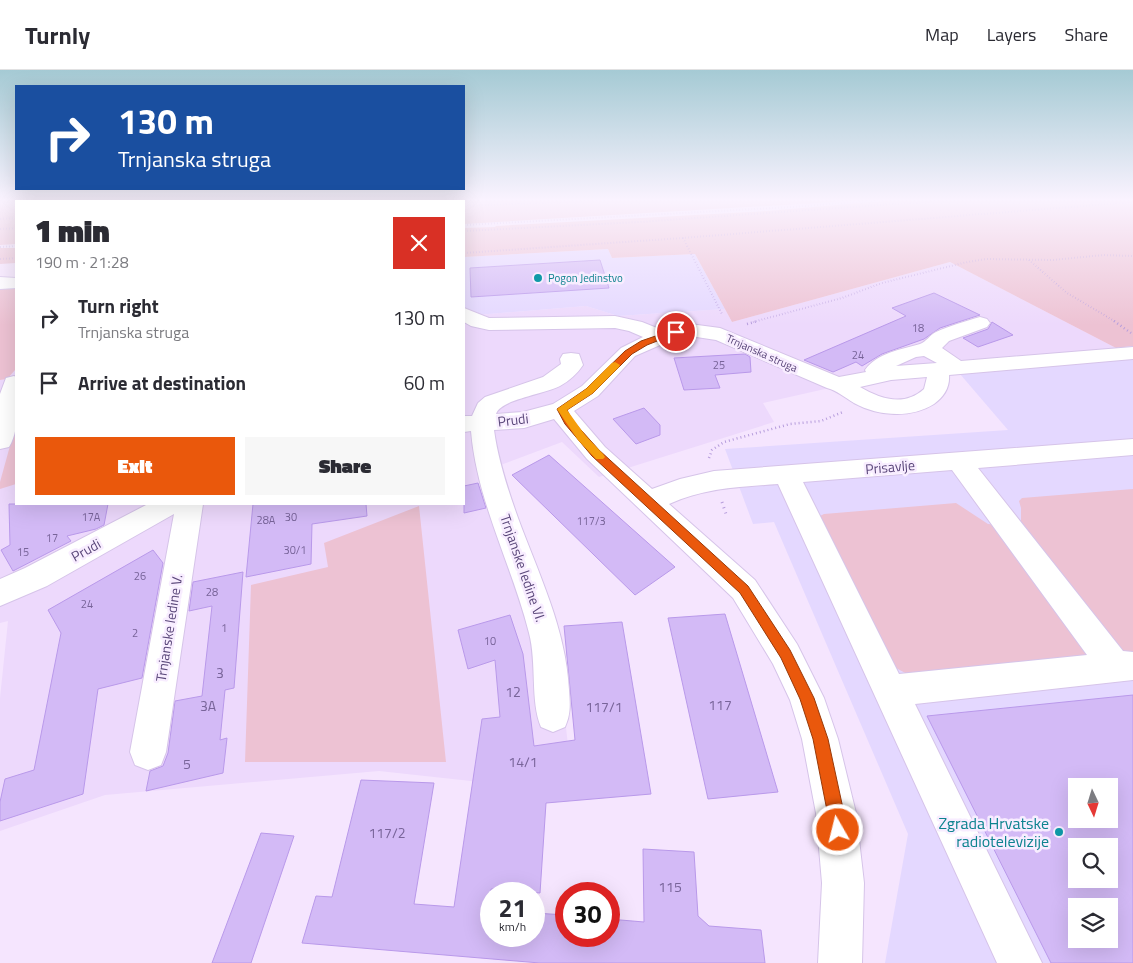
<!DOCTYPE html>
<html lang="en">
<head>
<meta charset="utf-8">
<style>
  :root { --surface:#fff; --page:#f7f7f7; --text:#2b2b33; --muted:#7c7c81; --line:#e1e1e2; --accent:#ea580c }
  body { margin:0; font-family:"Titillium Web",sans-serif; background:var(--page); color:var(--text); height:100vh; display:flex; flex-direction:column; font-size:19px; white-space:nowrap }
  * { box-sizing:border-box; margin:0 }
  p { font-size:16px; color:var(--muted) }
  .icon { flex:none; width:28px; height:28px; fill:none; stroke:currentColor; stroke-width:2; stroke-linecap:round; stroke-linejoin:round }
  .map { position:relative; flex:1; overflow:hidden }
  .drawer { position:absolute; left:15px; top:130px; width:450px; height:305px; display:flex; flex-direction:column; background:var(--surface); border-radius:0px; box-shadow:0 5px 20px #0002 }
  .drawer>* { flex:none }
  .hud { position:absolute; left:15px; top:15px; width:450px; height:105px; border-radius:0px; box-shadow:0 5px 20px #0002; background:#1a4fa0; color:#fff; overflow:hidden }
  .needle { width:32px; rotate:176deg }
  .fabs { position:absolute; left:1068px; top:708px; display:grid; gap:10px }
  .fabs a { display:grid; place-items:center; width:50px; height:50px; border-radius:0px; background:var(--surface); box-shadow:0 5px 20px #0002; font-size:25px }
  .speed { position:absolute; left:480px; top:812px; display:flex; gap:10px; font-size:25px; font-weight:700; text-align:center }
  .speed>* { display:grid; place-content:center; width:65px; height:65px; border-radius:50%; background:var(--surface); box-shadow:0 5px 20px #0002; line-height:1 }
  .speed small { font-size:12px; font-weight:400 }
  .speed .limit { border:8px solid #d22; background:#fff; color:#111 }
  .pin { position:absolute; display:grid; place-items:center; width:42px; height:42px; color:#fff; margin:-21px; border:2px solid #fff; border-radius:50%; box-shadow:0 1px 5px #0007 }
  .me { position:absolute; width:55px; margin:-28px; rotate:352deg; stroke-linejoin:round; filter:drop-shadow(0 0 4px #0008) }
  .turn { display:flex; align-items:center; gap:18px; height:105px; padding:0 20px; font-size:22px }
  .turn .icon { width:65px; height:65px; stroke-width:2.5 }
  .turn b { display:block; font-size:35px; line-height:42px }
  .round { display:grid; place-items:center; flex:none; width:52px; height:52px; border-radius:0px; background:var(--page) }
  .headline { display:flex; align-items:center; justify-content:space-between; height:85px; padding:0 20px }
  h1 { font-size:30px; font-weight:800; line-height:38px }
  .cta { display:flex; gap:10px; margin-top:auto; padding:10px 20px }
  .cta a { flex:1; height:58px; border-radius:0px; background:var(--accent); color:#fff; font-size:20px; font-weight:800; line-height:58px; text-align:center }
  .cta a+a { background:var(--page); color:var(--text) }
  ul { padding:0; list-style:none }
  li { display:flex; align-items:center; gap:15px; height:65px; padding:0 20px }
  li div { flex:1 }
  li b { display:block; font-size:19px }
  li em { font-style:normal }
  header { display:flex; align-items:center; gap:30px; box-sizing:border-box; height:70px; padding:0 25px; background:var(--surface); border-bottom:1px solid var(--line) }
  header strong { font-size:24px }
  nav { display:flex; gap:28px; margin-inline-start:auto; font-size:18px }
  .map>svg:first-child { display:block }
</style>
</head>
<body>
<header>
<strong>Turnly</strong>
<nav><a>Map</a><a>Layers</a><a>Share</a></nav>
</header>
<div class="map">
<svg width="1133" height="893" viewBox="0 0 1133 893">
  <rect width="100%" height="100%" fill="#f5e5fe"/>
  <path fill="#edd9fc" d="M950 192 1116 278 983 294 919 307 825 319 763 333 774 352 599 407 562 372 498 396 561 611 573 722 379 701 105 725 0 761V628L8 551 0 553V310L7 309 16 299V434H464V246L586 236 618 246 725 239 732 252Z"/>
  <path fill="#e4d8ff" fill-rule="evenodd" d="M608 179 612 188 695 184 725 239 618 246 586 236 464 246V187Z
    M1133 289V893H885L908 764 774 452 753 454 725 379 1008 360 960 304ZM1076 716H1109V749H1076ZM1076 776H1109V809H1076ZM1076 836H1109V869H1076Z"/>
  <path fill="#edc2d3" d="M0 130H866L464 154V131H16V174L0 175Z
    M895 130H1133V276L1116 278 950 192 732 252 695 184 612 188 608 179 464 187V158L495 157 496 156 767 141Z
    M0 178H16V193L0 194Z
    M16 215V299L7 309 0 310V216Z
    M13 365H16V414L0 419V412Z
    M1133 419V584L1117 586 1017 455 1021 451V438L1019 431 1022 428Z
    M956 433 988 454 998 455 1094 589 909 605 896 598 888 591 820 446 824 444Z
    M419 436 446 692H245L251 515 328 497 324 473Z"/>
  <path fill="#d3baf6" stroke="#b999ea" fill-rule="evenodd" d="M600 190 609 218 471 227 470 198Z
    M934 223 980 245 940 258 924 269 882 284 862 296 856 292 833 302 804 290 906 246 892 238Z
    M992 252 1013 265 978 277 963 268 988 259Z
    M745 284 750 287 751 302 715 305 720 318 684 320 674 288Z
    M644 338 660 355V365L636 374 613 349Z
    M549 385 675 497 635 525 512 405Z
    M478 413 486 438 464 443V416Z
    M9 434H108L104 455 96 459 67 466 71 471 13 501 1 480 10 475Z
    M253 434H366L367 446 312 454 311 494 246 507Z
    M153 480 163 493 142 608 98 619 83 724 0 751V732L5 709 34 700 61 563 48 540Z
    M243 502 234 618 225 620 220 670 227 668 223 703 146 721 150 701 163 696 168 683 175 631 202 626 212 536 189 541 193 512Z
    M725 544 778 722 708 729 668 548Z
    M510 545 523 584 534 676 575 670 564 556 622 552 651 724 546 733 540 823 491 819V866H534V843L566 845V866H609V849L644 852 643 779 694 782 698 846 709 856 761 860 765 893H540L302 873 316 826 332 827 361 710 434 713 414 834 454 837 482 649 500 647 495 590 468 599 458 560Z
    M1133 625V893H1051L927 646ZM1076 716H1109V749H1076ZM1076 776H1109V809H1076ZM1076 836H1109V869H1076Z
    M261 763 294 766 251 893H212Z"/>
  <g fill="none" stroke-linecap="round" stroke-linejoin="round">
    <g stroke="#d6c4e9" stroke-width="2">
      <path id="minor" d="M0 207 16 208V218L0 219Z
        M464 238 489 248 615 246 642 252 662 260 690 254 720 258 839 307 866 302 865 300C878 282 901 280 920 274 926 272 930 265 936 262 949 256 966 251 980 247L987 249 990 253 987 257 949 271 942 278 961 291 1133 277V289L949 305C950 317 944 327 934 334 910 349 878 346 854 333 844 327 838 321 827 318L716 270 690 266 667 272 635 286 598 326 574 341 605 377 652 419 680 409 714 401 1133 369V385L978 398 1123 581 1133 582V610L915 634 1042 893H997L778 414C740 417 704 418 669 434L755 510 797 574 824 628 838 669 856 743 864 813 862 893H818L822 813 816 743 802 669 790 630 773 594 733 528 587 389 554 349 524 358 494 360C498 390 508 420 518 448 539 505 566 559 569 620 570 634 571 644 565 657L553 662 541 657C530 631 537 593 529 563 512 495 477 432 471 361L464 362V346H472L478 333 485 327 543 307 561 294 560 289 563 284 571 283 579 284 583 295C577 304 569 311 560 316 546 324 501 329 496 344L523 342 553 334 582 316 621 278 643 267 629 261 615 258 489 260 471 256 464 252ZM924 286 937 293 896 296 916 287ZM927 307 924 319C904 337 881 329 860 317L891 310ZM952 400 1087 585 899 604 803 412Z
        M14 306 16 307C16 329 21 357 9 377L0 379V324L6 308Z
        M148 434H203L166 682 161 695 148 700 135 695 130 682 174 444 47 516 0 536V509L25 498Z"/>
    </g>
    <path stroke="#b69ddc" stroke-width="2" stroke-dasharray="0.5 2.5" stroke-linecap="butt" d="M252 130 261 131
      M133 131 140 130
      M464 136 608 130
      M0 149 16 148
      M464 155 792 137 880 130
      M0 159 16 158
      M464 161 639 152 951 130
      M683 168 722 244
      M0 177 16 176
      M464 183 683 168 1133 132
      M0 189 16 188
      M1029 190 1067 223 1116 252
      M753 252 842 228 882 213 963 193 986 189 1053 190 1103 185 1133 186"/>
    <path stroke="#b69ddc" stroke-width="2.5" stroke-dasharray="1 3" stroke-linecap="butt" d="M1114 251 1131 263
      M747 254 758 251
      M709 388 712 380 724 372 790 354 821 351 843 342"/>
    <path stroke="#b69ddc" stroke-width="3" stroke-dasharray="1 4.5" stroke-linecap="butt" d="M722 432 727 447"/>
    <use href="#minor" fill="#fff" fill-rule="evenodd"/>
  </g>
  <linearGradient id="sky" x2="0" y2="1"><stop stop-color="#a5cad4"/><stop offset="0.51" stop-color="#faf3ff"/><stop offset="1" stop-color="#faf3ff" stop-opacity="0"/></linearGradient>
  <rect width="1133" height="255" fill="url(#sky)"/>
  <path fill="#ea580c" stroke="#983908" d="M673 260 680 262 647 275 632 284 593 323 567 340 572 350 599 380 748 516 790 580 814 628 828 669 844 743 846 760 844 766 838 769 832 766 813 669 800 629 781 588 740 523 592 386 565 354 557 339 586 319 625 281 641 271Z"/>
  <path fill="#f59e0b" d="M615 292 620 295 619 297 593 323 567 340 585 365 603 384 605 387 603 389H596L578 370 557 339 586 319 612 293Z"/>
  <g fill="#0f9aa8" stroke="#f8edff" stroke-width="2">
    <circle cx="538" cy="208" r="5"/>
    <circle cx="1059" cy="762" r="5"/>
  </g>
  <g text-anchor="middle" stroke-width="5" stroke-linejoin="round" paint-order="stroke">
    <g font-size="11" fill="#0d838f" stroke="#f8edff" text-anchor="start">
      <text x="548" y="212">Pogon Jedinstvo</text>
    </g>
    <g font-size="11" fill="#786499">
      <text x="918" y="262">18</text>
      <text x="858" y="289">24</text>
      <text x="719" y="299">25</text>
      <text x="91" y="451">17A</text>
      <text x="291" y="451">30</text>
      <text x="266" y="454">28A</text>
      <text x="591" y="455">117/3</text>
      <text x="52" y="472">17</text>
      <text x="295" y="484">30/1</text>
      <text x="23" y="486">15</text>
      <text x="140" y="510">26</text>
      <text x="212" y="526">28</text>
      <text x="87" y="538">24</text>
      <text x="224" y="562">1</text>
      <text x="135" y="567">2</text>
      <text x="490" y="575">10</text>
    </g>
    <g font-size="11" fill="#5a477a" stroke="#f8edff">
      <text transform="translate(762 283) rotate(24)" y="4">Trnjanska struga</text>
    </g>
    <g font-size="14" fill="#5a477a" stroke="#f8edff">
      <text transform="translate(513 350) rotate(-7)" y="5">Prudi</text>
      <text transform="translate(890 397) rotate(-5)" y="5">Prisavlje</text>
      <text transform="translate(86 480) rotate(-29)" y="5">Prudi</text>
      <text transform="translate(523 498) rotate(71)" y="5">Trnjanske ledine VI.</text>
      <text transform="translate(169 558) rotate(-81)" y="5">Trnjanske ledine V.</text>
    </g>
    <g font-size="14" fill="#786499">
      <text x="220" y="608">3</text>
      <text x="513" y="627">12</text>
      <text x="720" y="640">117</text>
      <text x="208" y="641">3A</text>
      <text x="604" y="642">117/1</text>
      <text x="523" y="697">14/1</text>
      <text x="187" y="699">5</text>
      <text x="387" y="768">117/2</text>
      <text x="670" y="822">115</text>
    </g>
    <g font-size="16" fill="#0d838f" stroke="#f8edff" text-anchor="end">
      <text x="1049" y="759">Zgrada Hrvatske<tspan x="1049" dy="18">radiotelevizije</tspan></text>
    </g>
  </g>
</svg>
<div class="fabs">
<a><svg class="needle" viewBox="-14 -14 28 28"><path d="M0-13l5 13h-10z" fill="#e53935"/><path d="M0 13l5-13h-10z" fill="#7c7c81"/></svg></a>
<a><svg class="icon" aria-label="search" viewBox="0 0 24 24"><circle cx="10" cy="10" r="6"/><path d="M15 15l6 6"/></svg></a>
<a><svg class="icon" aria-label="layers" viewBox="0 0 24 24"><path d="M12 4l9 5-9 5-9-5zM3 14l9 5 9-5"/></svg></a>
</div>
<div class="speed"><div>21<small>km/h</small></div><div class="limit">30</div></div>
<div class="pin" style="left:676px;top:262px;background:#d93025"><svg class="icon" aria-label="arrive" viewBox="0 0 24 24"><path d="M6 21V4h12l-3 4 3 4H6"/></svg></div>
<svg class="me" style="left:838px;top:760px" viewBox="-20 -20 40 40"><circle r="17" fill="#ea580c" stroke="#fff" stroke-width="3"/><path d="M0-11L8 9 0 5-8 9z" fill="#fff"/></svg>
<div class="hud">
<div class="turn"><svg class="icon" aria-label="right" viewBox="0 0 24 24"><path d="M7 20v-9h11M14 6l5 5-5 5"/></svg><div><b>130 m</b>Trnjanska struga</div></div>
</div>
<section class="drawer">
<div class="headline"><div><h1>1 min</h1><p>190 m · 21:28</p></div><a class="round" style="background:#d93025;color:#fff"><svg class="icon" aria-label="close" viewBox="0 0 24 24"><path d="M6 6l12 12M18 6L6 18"/></svg></a></div>
<ul>
<li><svg class="icon" aria-label="right" viewBox="0 0 24 24"><path d="M7 20v-9h11M14 6l5 5-5 5"/></svg><div><b>Turn right</b><p>Trnjanska struga</p></div><em>130 m</em></li>
<li><svg class="icon" aria-label="arrive" viewBox="0 0 24 24"><path d="M6 21V4h12l-3 4 3 4H6"/></svg><div><b>Arrive at destination</b></div><em>60 m</em></li>
</ul>
<div class="cta"><a>Exit</a><a>Share</a></div>
</section>
</div>
</body>
</html>
